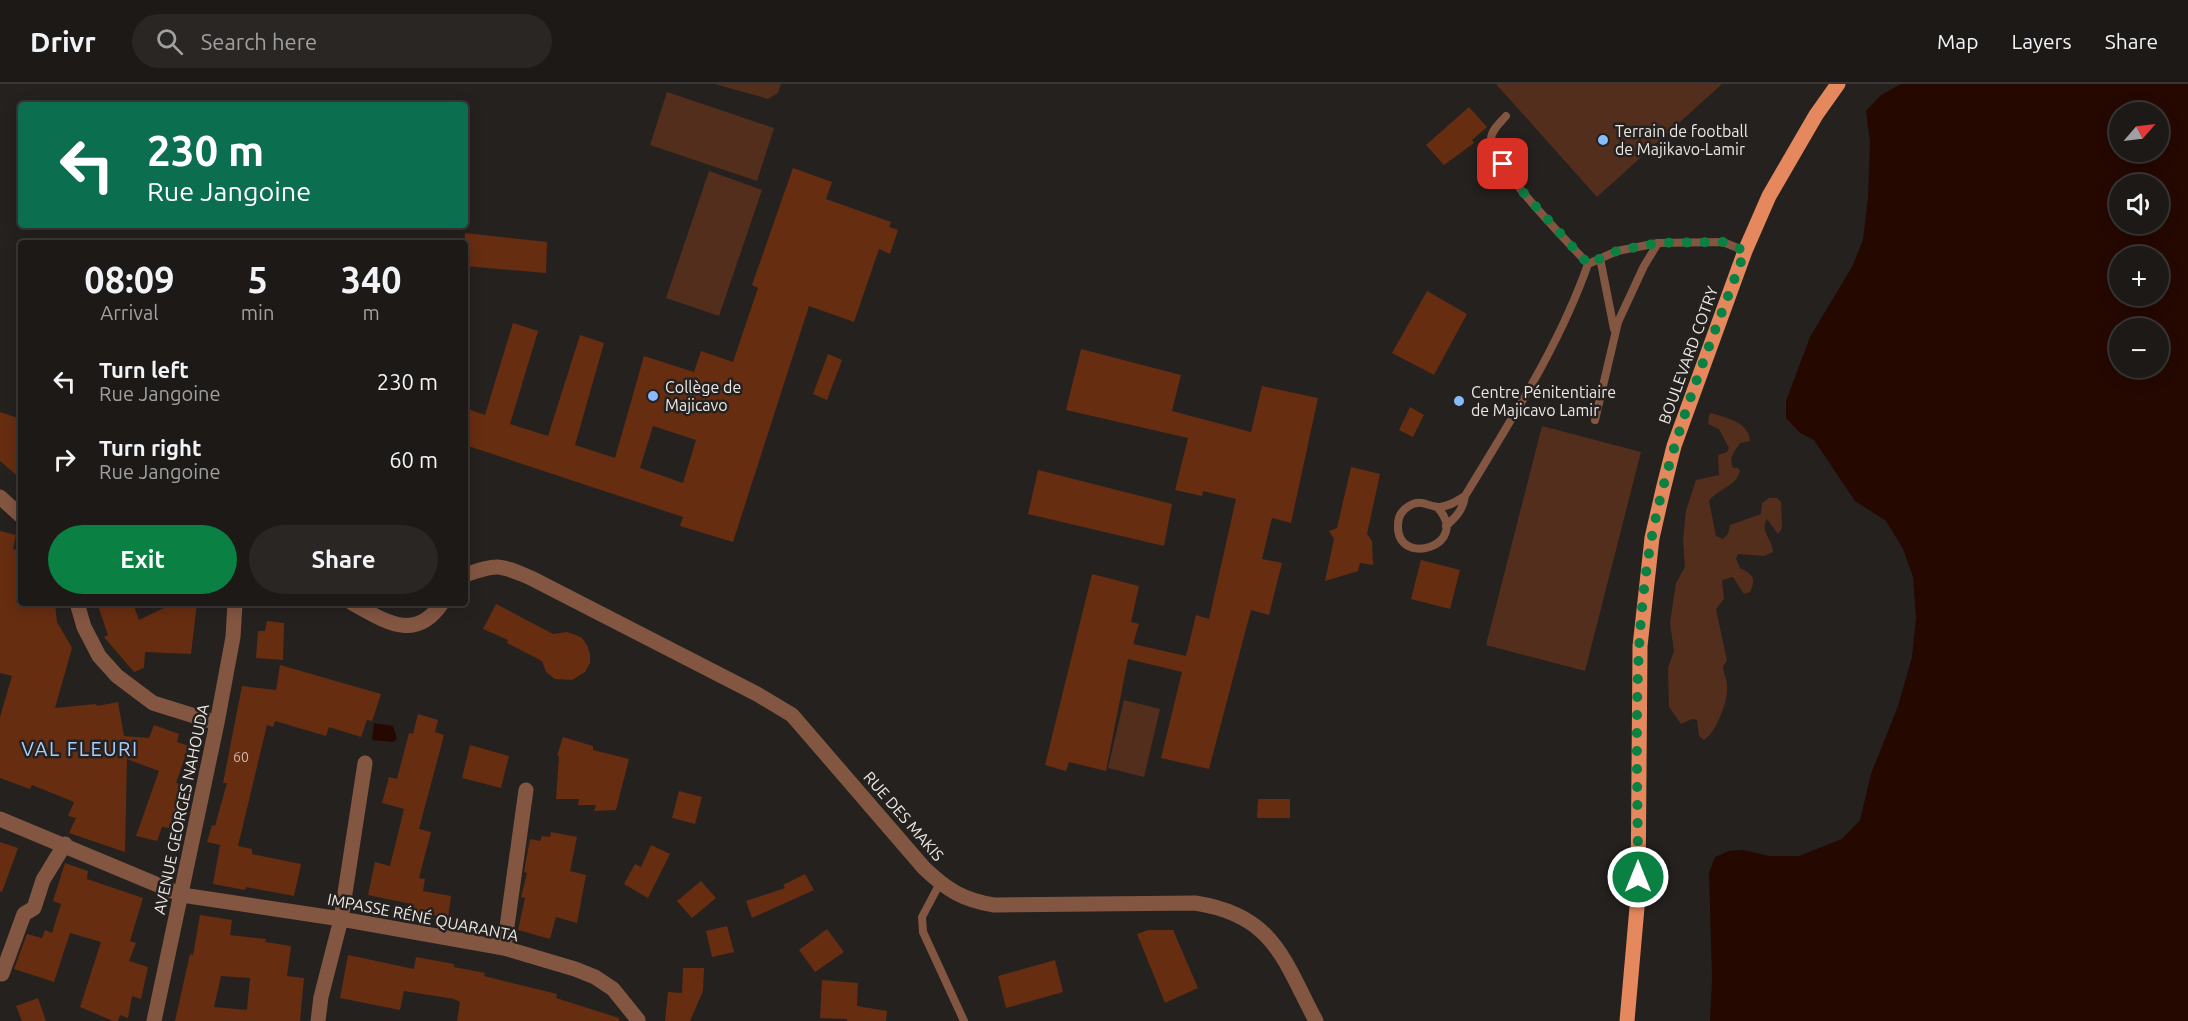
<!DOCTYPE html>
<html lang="en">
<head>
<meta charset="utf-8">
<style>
  :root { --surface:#1c1917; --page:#292624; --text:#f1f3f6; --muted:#a0a0a1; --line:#3a3836; --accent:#0b8043 }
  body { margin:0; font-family:Ubuntu,sans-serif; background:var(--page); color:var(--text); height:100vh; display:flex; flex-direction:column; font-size:22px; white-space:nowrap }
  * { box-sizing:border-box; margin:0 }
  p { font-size:20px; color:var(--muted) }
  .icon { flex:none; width:33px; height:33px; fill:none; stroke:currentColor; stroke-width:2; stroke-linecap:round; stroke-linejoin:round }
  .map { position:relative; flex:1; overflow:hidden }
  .panel { position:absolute; left:18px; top:156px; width:450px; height:366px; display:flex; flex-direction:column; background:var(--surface); border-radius:6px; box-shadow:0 3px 15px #0003,0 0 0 2px var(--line) }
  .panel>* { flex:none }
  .top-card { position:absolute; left:18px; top:18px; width:450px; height:126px; border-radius:6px; box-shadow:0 3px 15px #0003,0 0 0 2px var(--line); background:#0b6e4f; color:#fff; overflow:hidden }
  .needle { width:39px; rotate:62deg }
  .tools { position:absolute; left:2109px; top:18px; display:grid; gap:12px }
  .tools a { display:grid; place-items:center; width:60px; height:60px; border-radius:50%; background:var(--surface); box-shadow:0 3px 15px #0003,0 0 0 2px var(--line); font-size:30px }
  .pin { position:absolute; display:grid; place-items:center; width:51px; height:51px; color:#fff; margin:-26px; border-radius:12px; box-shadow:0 3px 9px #0006 }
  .me { position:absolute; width:66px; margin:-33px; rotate:0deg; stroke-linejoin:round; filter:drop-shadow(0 0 4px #0008) }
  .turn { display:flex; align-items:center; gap:21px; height:126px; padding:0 30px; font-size:27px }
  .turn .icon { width:78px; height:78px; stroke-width:2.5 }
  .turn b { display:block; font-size:42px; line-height:51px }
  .eta { display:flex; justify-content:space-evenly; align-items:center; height:102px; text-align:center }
  .eta b { font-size:36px; font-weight:700; line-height:42px }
  .action { display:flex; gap:12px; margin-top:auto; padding:12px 30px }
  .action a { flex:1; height:69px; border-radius:36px; background:var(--accent); color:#fff; font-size:24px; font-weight:700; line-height:69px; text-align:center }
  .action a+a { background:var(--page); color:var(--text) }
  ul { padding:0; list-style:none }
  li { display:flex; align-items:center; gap:18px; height:78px; padding:0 30px }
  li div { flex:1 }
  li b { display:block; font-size:22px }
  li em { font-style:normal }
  header { display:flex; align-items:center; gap:36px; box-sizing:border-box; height:84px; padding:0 30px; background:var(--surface); border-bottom:2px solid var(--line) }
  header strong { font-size:28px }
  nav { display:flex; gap:33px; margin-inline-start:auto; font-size:21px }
  .search { width:420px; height:54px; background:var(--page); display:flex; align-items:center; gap:15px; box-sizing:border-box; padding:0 21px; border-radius:33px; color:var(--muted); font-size:22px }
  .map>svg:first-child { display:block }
</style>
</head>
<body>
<header>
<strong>Drivr</strong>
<div class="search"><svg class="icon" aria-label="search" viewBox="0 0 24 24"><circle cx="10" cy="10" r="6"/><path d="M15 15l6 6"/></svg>Search here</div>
<nav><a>Map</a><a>Layers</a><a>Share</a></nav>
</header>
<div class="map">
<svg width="2188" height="937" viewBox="0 0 2188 937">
  <rect width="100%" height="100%" fill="#25211f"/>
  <path fill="#542e1d" d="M715 0H781L778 9 768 15Z
    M1496 0H1722L1597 113Z
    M667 8 774 44 757 97 650 61Z
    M709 87 762 106 719 232 666 214Z
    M1711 329C1726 334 1749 338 1750 357L1740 359C1735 368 1728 372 1733 384H1738L1740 387C1736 403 1717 405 1709 417L1716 452 1723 455 1728 450 1730 441 1761 430 1762 419 1769 414H1777L1781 418 1782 444 1778 450 1767 435C1759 448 1773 455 1773 468L1764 472 1738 470 1736 475 1740 484C1752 490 1757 493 1750 508L1744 510 1733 493 1722 496 1724 515 1716 525 1727 577 1723 582C1723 589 1727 595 1727 601 1729 615 1716 649 1704 656L1699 652 1697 636 1692 635 1681 640 1669 623 1668 584 1674 567 1670 539 1676 499 1685 483 1683 455 1686 427 1696 396 1719 391 1718 371 1727 368 1729 364 1719 345 1708 340 1709 331Z
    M1542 342 1641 368 1585 587 1486 561Z
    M1124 616 1160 625 1144 693 1108 684Z"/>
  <path fill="#250800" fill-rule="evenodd" d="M1901 0H2188V937H1710L1712 894 1709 789 1715 773 1729 767 1744 766 1769 772H1799L1842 755 1860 736 1871 690 1898 622 1912 573 1916 534 1913 493 1903 465 1886 437 1855 417 1814 356 1800 349 1786 334V317L1810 253 1852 183 1863 156 1868 114 1870 57 1866 27 1881 11ZM2158 28V68H2120V28ZM2158 100V140H2120V100ZM2158 172V212H2120V172ZM2158 244V284H2120V244Z
    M374 639 393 642 397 655 393 658 372 656Z"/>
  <path fill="#672d11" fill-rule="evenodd" d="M1469 23 1487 43 1472 56 1474 59 1444 81 1426 61Z
    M793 84 832 98 826 115 891 138 889 143 898 146 890 170 879 165 854 238 809 222 733 458 680 442 683 433 465 361V324L485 331 513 239 538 247 510 340 548 352 580 251 604 259 575 361 615 374 644 272 694 288 701 267 733 278 758 204 752 201ZM653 342 696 356 683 399 640 384Z
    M465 149 547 158 546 189 465 182Z
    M1427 207 1467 230 1434 291 1392 269Z
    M1081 265 1181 291 1172 327 1251 348 1262 302 1318 314 1291 439 1272 434 1262 475 1282 479 1269 531 1251 526 1209 685 1161 674 1182 588 1128 575 1106 687 1069 678 1066 687 1045 681 1092 490 1139 502 1131 538 1139 540 1133 560 1186 572 1196 531 1209 535 1236 415 1203 407 1202 412 1175 406 1188 354 1066 326Z
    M828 270 842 276 827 316 813 310Z
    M1410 323 1424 331 1413 353 1399 346Z
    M0 328 21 335V395L0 377Z
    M1351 383 1380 390 1367 450 1372 457 1373 481 1360 479 1358 487 1325 497 1334 455 1329 447 1337 444Z
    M1038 386 1172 420 1164 462 1028 430Z
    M0 447 16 451 13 465 21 467V496L16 519H55L57 538 72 564 55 624 96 620 97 622 118 618 124 652 149 654 154 641 179 650 177 658 189 662 176 699 184 701 179 712 184 714 179 734 173 732 169 744 162 743 157 757 136 752 159 687 127 675 125 768 69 749 76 734 68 732 74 718 32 701 30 705 0 694V633L12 592 0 589Z
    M1421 476 1460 486 1450 525 1411 515Z
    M97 519H133L139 536 174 519H197L191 570 145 568 144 584 134 588 104 553 108 551Z
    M496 520 553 550 567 548 581 553 587 561 590 570V579L585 588 572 596 555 595 546 588 542 577 507 559 508 556 483 545Z
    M267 537 284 539 283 576 256 574 258 547H265Z
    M280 581 381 610 372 637 367 636 361 653 329 643 326 652 275 637 273 643 267 641 238 762 252 765V770L301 780 294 812 246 803 245 806 213 800 220 761 207 758 212 741 215 742 227 699H223L242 602 276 606Z
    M418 630 438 636 435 648 444 651 419 745 431 748 419 794 425 795 423 807 451 812 448 834 410 827 411 820 368 811 375 778 390 782 404 725 382 719 389 693 397 695 409 649 413 650Z
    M563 653 593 662V666L629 675 616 726 594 727 596 721H578L579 715H556L559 672H557Z
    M470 661 509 672 501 704 462 694Z
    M679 707 702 713 695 740 672 734Z
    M1258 715H1290V734H1257Z
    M551 748 577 753 570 787 586 791 577 839 556 833 550 855 518 846 525 814 521 813 527 789 524 788 530 755 540 757 542 752 550 753Z
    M0 758 18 764 2 808 0 807Z
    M651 761 670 770 648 814 624 800 635 780 641 783Z
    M65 779 88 787 87 795 143 814 130 857 136 859 129 877 148 883 141 915 132 912 128 934 120 931 118 937H113L80 923 101 858 70 849 54 898 14 885 27 850 42 854 45 846 52 849 61 820 53 817Z
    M805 790 814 806 752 834 746 817 785 804 783 801Z
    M701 797 716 814 692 834 677 817Z
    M200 831 232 836 230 851 266 855 265 858 291 862 287 892 304 894 300 937H175L190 870 193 871ZM221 892 250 894 247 926 214 923Z
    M727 842 734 868 712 873 706 847Z
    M827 845 844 868 815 888 799 866Z
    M1148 846H1173L1198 904 1165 919 1137 850Z
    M348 871 414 885 416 873 454 880V883L485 889 484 892 557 910 556 914 619 934V937H457L460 918 454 915 404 907 400 926 340 914Z
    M1055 876 1063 908 1006 924 998 892Z
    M683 884H704L703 907 690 937H665L668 908 682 909Z
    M822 896 858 899 857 922 887 927 886 937H847V935L820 934Z
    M38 914 46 937H22L16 922Z"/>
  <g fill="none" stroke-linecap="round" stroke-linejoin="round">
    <path stroke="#835642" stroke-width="8" d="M1506 32C1501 38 1491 46 1491 55 1491 81 1568 158 1588 180
      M1600 174 1614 245
      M1588 180 1617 167 1658 159 1723 158 1745 167
      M1595 336 1618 238 1644 182 1658 159
      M1465 412C1510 337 1559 263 1588 180
      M1437 423C1473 461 1396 485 1398 441 1398 433 1402 426 1409 422 1421 414 1428 423 1440 423 1450 422 1457 417 1465 412 1463 426 1456 433 1446 442
      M940 799 922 833 923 848 964 937"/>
    <path stroke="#835642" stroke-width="15" d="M0 413 21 432
      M465 491C498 479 500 481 531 494L757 610 792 631 924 784C947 806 963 816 994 821L1195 819C1274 831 1283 875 1316 937
      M77 519 84 543 99 572 117 592 153 619 217 639
      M352 519C385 537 415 559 442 519
      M0 735 182 811 341 835 504 864 575 885 595 893 613 905 638 936
      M504 864 526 706
      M2 890 24 830 34 824 43 796 65 760
      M154 937 217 639 233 553 235 519
      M318 937 321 913 341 835 365 679"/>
    <path stroke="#e6885d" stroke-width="15" d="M1627 937 1638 812 1640 562 1652 454 1663 406 1674 362 1745 167 1769 112 1816 31 1838 0"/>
  </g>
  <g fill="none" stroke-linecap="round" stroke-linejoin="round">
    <path stroke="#0b8043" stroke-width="10" stroke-dasharray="0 18" d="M1503 80 1512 96 1588 180 1617 167 1658 159 1723 158 1745 167C1710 261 1671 354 1652 452 1631 564 1638 680 1638 793"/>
  </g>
  <g fill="#87bbfb" stroke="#25211f" stroke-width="2">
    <circle cx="1603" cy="56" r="6"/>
    <circle cx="653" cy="312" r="6"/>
    <circle cx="1459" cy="317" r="6"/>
  </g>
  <g text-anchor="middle" stroke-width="5" stroke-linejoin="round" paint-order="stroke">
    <g font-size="14" fill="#c9b8b0">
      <text x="241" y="678">60</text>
    </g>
    <g font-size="16" fill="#eae7e5" stroke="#25211f" text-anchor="start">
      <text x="1615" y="53">Terrain de football<tspan x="1615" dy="18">de Majikavo-Lamir</tspan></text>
      <text x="665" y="309">Collège de<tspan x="665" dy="18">Majicavo</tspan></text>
      <text x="1471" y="314">Centre Pénitentiaire<tspan x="1471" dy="18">de Majicavo Lamir</tspan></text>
    </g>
    <g font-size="16" fill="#eae7e5" stroke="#25211f">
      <text transform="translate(1688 271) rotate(-70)" y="6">BOULEVARD COTRY</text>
      <text transform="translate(181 725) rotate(-78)" y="6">AVENUE GEORGES NAHOUDA</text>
      <text transform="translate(904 732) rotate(49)" y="6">RUE DES MAKIS</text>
      <text transform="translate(423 833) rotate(11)" y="6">IMPASSE RÉNÉ QUARANTA</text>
    </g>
    <g font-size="20" letter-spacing="1.5" fill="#a8ceff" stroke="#25211f">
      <text x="80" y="672">VAL FLEURI</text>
    </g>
  </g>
</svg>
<div class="tools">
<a><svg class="needle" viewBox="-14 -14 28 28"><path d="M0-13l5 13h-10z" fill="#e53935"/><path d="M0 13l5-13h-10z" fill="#a0a0a1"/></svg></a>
<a><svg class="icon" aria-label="sound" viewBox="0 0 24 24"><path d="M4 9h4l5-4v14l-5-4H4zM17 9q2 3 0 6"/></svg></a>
<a>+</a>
<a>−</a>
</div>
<div class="pin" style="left:1503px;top:80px;background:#d93025"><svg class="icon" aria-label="arrive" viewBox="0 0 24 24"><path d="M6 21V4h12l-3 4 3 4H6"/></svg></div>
<svg class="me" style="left:1638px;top:793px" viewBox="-20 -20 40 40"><circle r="17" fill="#0b8043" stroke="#fff" stroke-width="3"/><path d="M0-11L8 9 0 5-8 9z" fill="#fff"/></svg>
<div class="top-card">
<div class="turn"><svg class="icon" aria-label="left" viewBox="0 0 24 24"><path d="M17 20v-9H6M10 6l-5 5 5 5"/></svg><div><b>230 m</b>Rue Jangoine</div></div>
</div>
<section class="panel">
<div class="eta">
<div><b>08:09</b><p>Arrival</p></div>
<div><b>5</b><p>min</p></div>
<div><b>340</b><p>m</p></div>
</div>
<ul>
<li><svg class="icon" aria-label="left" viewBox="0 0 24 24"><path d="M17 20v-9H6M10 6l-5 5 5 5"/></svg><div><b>Turn left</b><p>Rue Jangoine</p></div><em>230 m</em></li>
<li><svg class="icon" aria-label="right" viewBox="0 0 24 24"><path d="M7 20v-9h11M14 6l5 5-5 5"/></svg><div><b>Turn right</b><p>Rue Jangoine</p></div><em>60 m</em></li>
</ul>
<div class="action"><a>Exit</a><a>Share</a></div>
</section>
</div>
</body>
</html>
